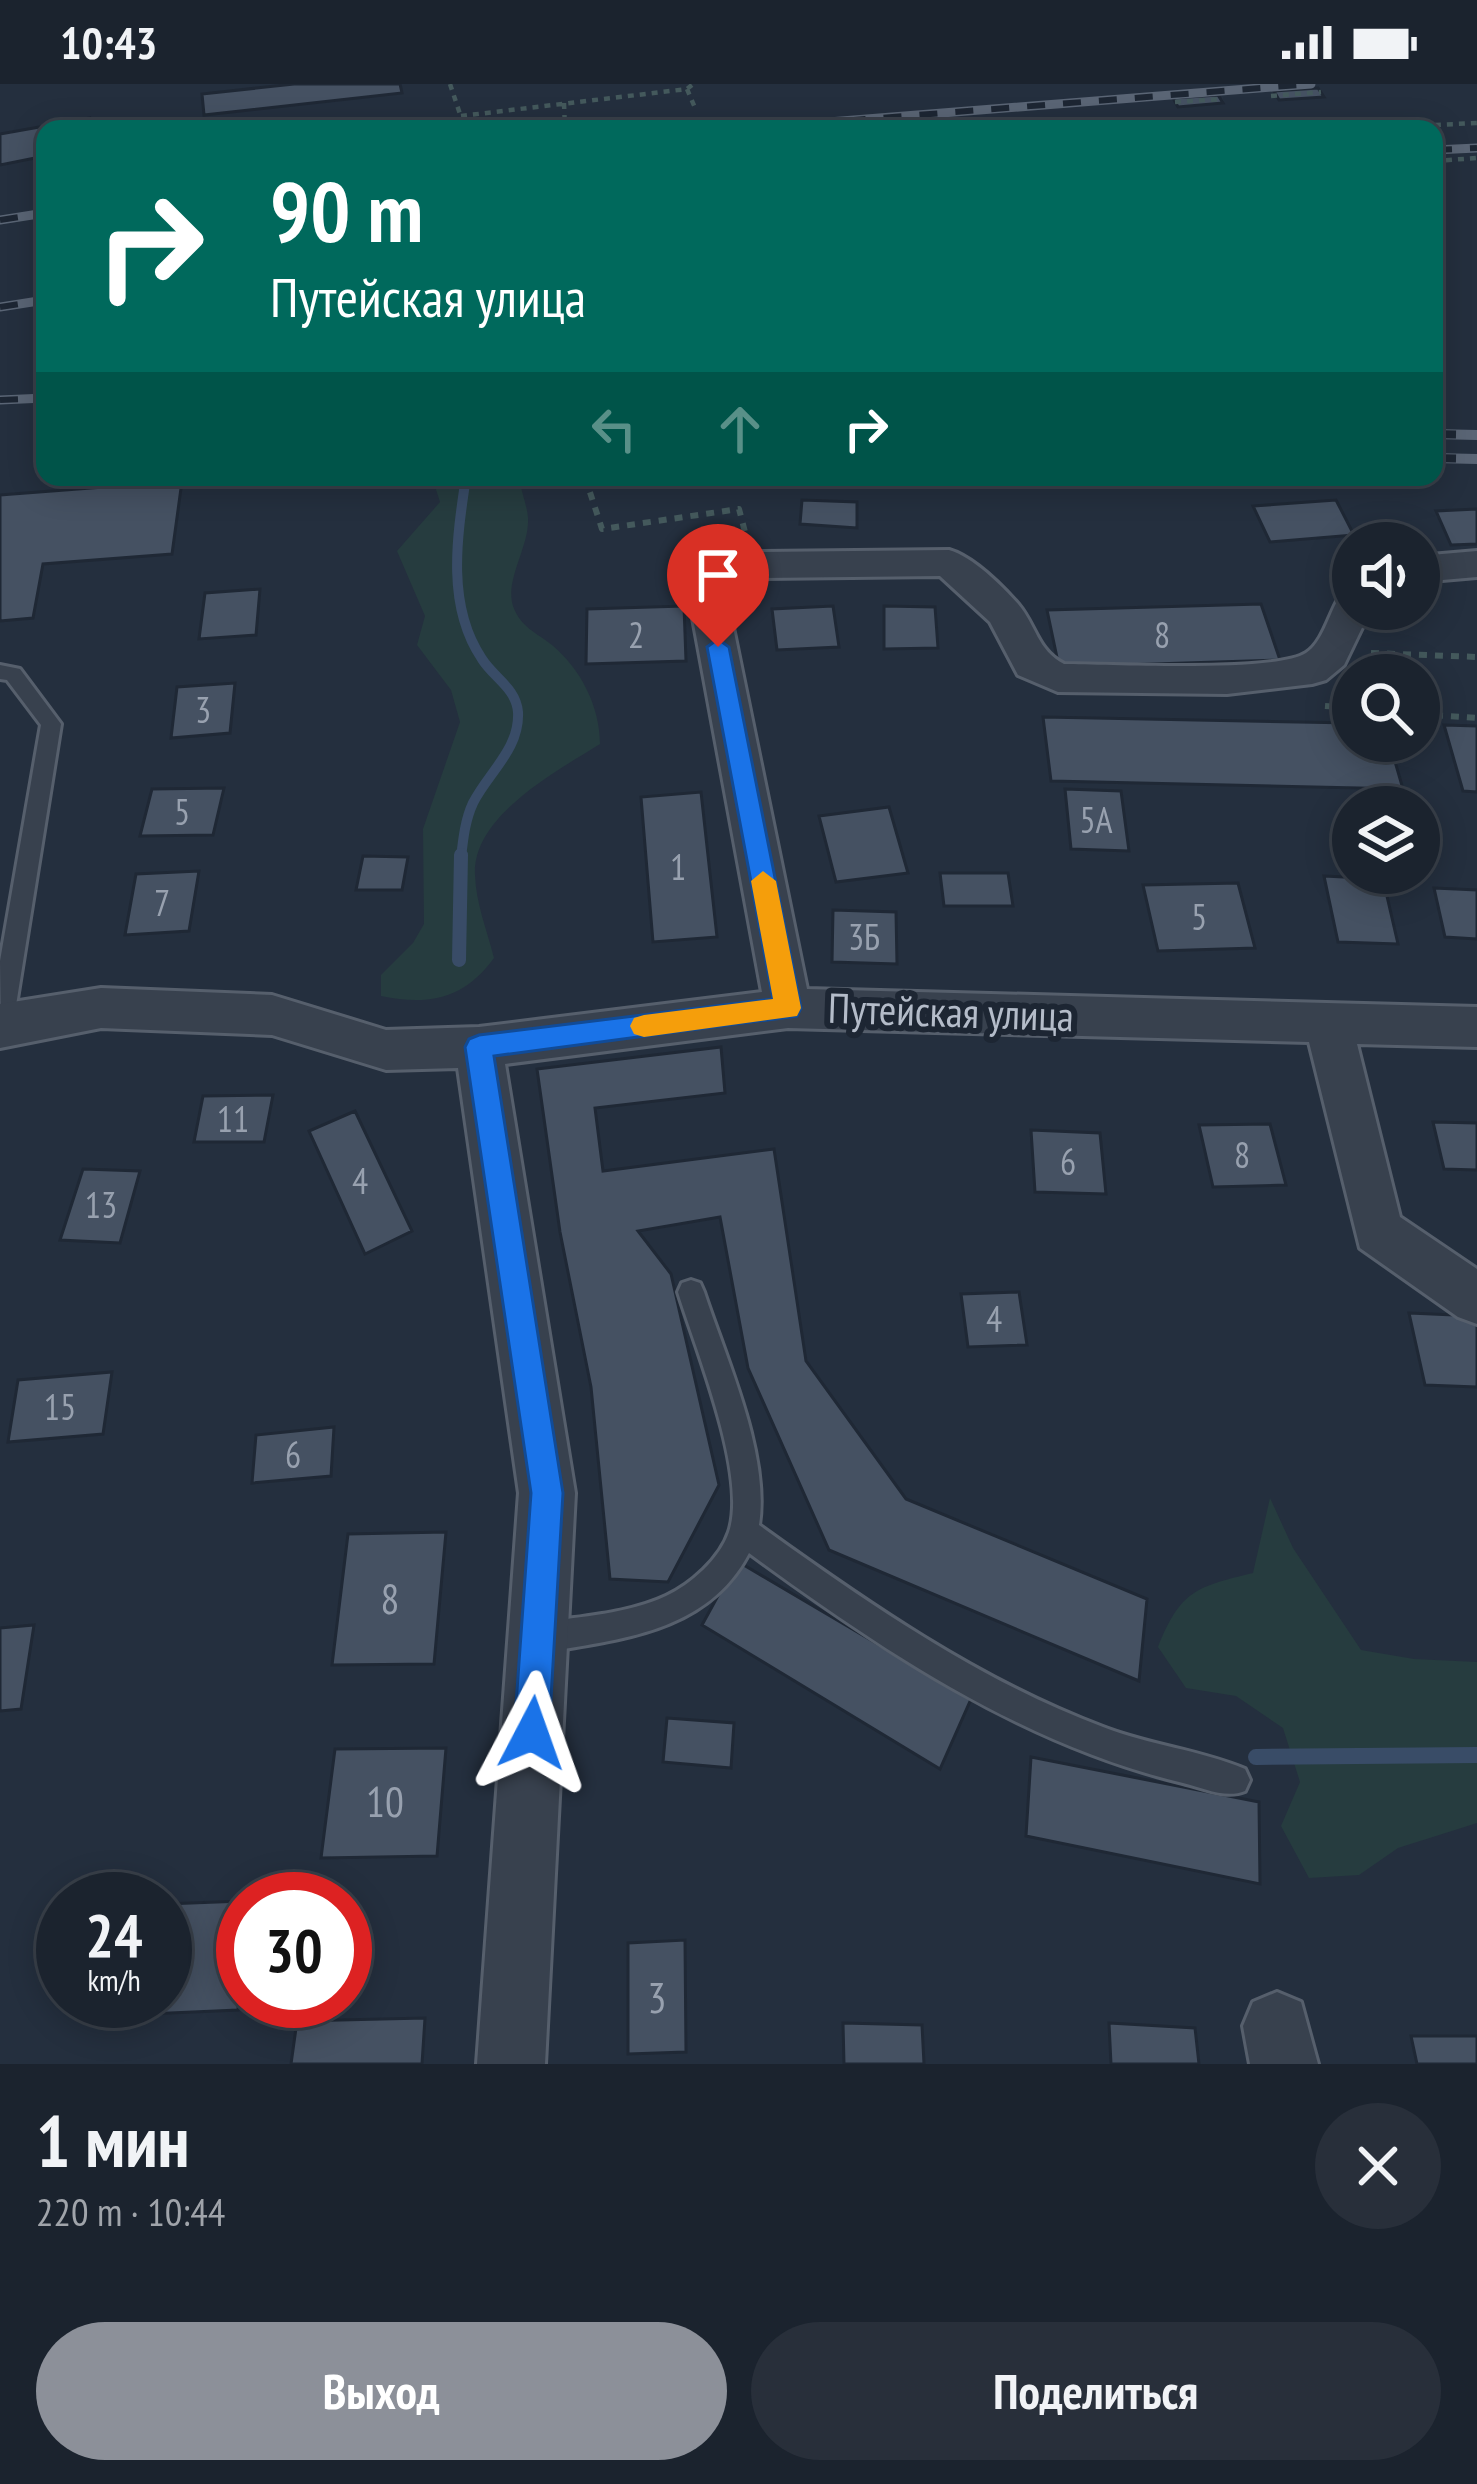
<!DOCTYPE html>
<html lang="ru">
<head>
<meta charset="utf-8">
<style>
  :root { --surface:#1b232e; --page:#282f3a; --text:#f1f3f6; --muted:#a0a4aa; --line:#39404a; --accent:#8c9099 }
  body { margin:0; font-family:"PT Sans Narrow",sans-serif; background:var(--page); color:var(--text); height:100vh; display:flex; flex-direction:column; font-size:45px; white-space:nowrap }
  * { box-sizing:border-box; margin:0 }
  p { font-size:39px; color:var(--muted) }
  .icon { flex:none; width:66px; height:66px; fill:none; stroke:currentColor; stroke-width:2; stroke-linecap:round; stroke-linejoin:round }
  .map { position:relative; height:1980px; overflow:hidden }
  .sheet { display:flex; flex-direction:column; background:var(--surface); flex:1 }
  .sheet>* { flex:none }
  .top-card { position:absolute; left:36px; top:36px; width:1407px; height:366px; border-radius:24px; box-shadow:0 6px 30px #0003,0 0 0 3px var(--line); background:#00695c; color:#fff; overflow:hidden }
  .buttons { position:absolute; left:1332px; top:438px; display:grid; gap:24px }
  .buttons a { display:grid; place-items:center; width:108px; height:108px; border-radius:50%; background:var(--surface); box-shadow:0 6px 30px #0003,0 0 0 3px var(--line); font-size:60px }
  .speed { position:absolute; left:36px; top:1788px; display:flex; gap:24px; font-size:60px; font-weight:700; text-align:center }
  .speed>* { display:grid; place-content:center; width:156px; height:156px; border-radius:50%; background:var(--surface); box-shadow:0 6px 30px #0003,0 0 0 3px var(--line); line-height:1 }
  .speed small { font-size:30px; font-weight:400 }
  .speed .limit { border:18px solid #d22; background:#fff; color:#111 }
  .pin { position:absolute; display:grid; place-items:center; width:102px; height:102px; color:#fff; margin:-123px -51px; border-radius:50% 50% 50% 0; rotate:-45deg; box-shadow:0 0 12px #0007 }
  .pin .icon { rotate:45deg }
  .me { position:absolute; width:132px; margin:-66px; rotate:4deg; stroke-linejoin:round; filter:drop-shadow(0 0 9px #0008) }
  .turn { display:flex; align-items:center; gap:42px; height:252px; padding:0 36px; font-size:54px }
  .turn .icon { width:156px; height:156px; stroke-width:2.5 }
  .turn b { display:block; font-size:84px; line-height:102px }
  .lanes { display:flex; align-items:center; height:114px; padding:0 36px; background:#0003; justify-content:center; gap:60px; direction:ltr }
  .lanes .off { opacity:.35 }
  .round { display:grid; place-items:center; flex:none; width:126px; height:126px; border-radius:63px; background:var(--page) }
  .overview { display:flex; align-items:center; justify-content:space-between; height:204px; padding:0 36px }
  h1 { font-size:72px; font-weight:800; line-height:90px }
  .action { display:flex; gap:24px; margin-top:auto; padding:24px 36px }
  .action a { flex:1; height:138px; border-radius:72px; background:var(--accent); color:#fff; font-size:48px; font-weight:800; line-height:138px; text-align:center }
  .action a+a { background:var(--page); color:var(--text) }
  .status { display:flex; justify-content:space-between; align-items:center; height:84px; padding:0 60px; background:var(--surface); direction:ltr }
  .status svg { height:33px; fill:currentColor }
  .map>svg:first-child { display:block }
</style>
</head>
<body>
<div class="status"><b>10:43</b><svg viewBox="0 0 49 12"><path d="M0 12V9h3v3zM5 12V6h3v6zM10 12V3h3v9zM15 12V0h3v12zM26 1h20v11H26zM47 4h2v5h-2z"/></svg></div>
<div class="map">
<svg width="1477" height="1980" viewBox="0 0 1477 1980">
  <rect width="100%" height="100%" fill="#242f3e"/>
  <path fill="#263c3f" d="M432 393H520C520 409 529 423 528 439 527 466 505 497 513 522 521 544 536 548 552 561 581 585 600 623 600 660 557 687 472 732 475 791 476 820 487 846 494 874 464 915 429 922 381 912V891L413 859 424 840 423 745 460 638 451 606 417 561 425 532 397 467 440 418Z
    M1270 1414 1293 1464 1361 1566 1414 1575 1477 1578V1739L1398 1764 1359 1791 1309 1794 1281 1742 1300 1698 1283 1644 1236 1612 1186 1604 1158 1563C1181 1506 1196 1503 1253 1489Z"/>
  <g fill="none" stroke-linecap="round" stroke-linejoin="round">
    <path stroke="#394c67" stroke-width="10" d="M461 774C463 756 465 736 473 719 488 689 520 665 518 628 516 604 494 594 482 575 446 522 457 453 466 393"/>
    <path stroke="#394c67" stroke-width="14" d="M459 876 461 771"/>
    <path stroke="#394c67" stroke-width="16" d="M1256 1673 1477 1671"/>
  </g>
  <path fill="#455162" stroke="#1f2835" stroke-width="3" d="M294 0H400L402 9 204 31 202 10Z
    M1318 4 1324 13 1279 16 1274 7Z
    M1218 11 1223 19 1178 23 1173 14Z
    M90 34 94 45H45V72L0 81V50Z
    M182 397 172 470 43 480 33 534 0 537V411Z
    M802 416 857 418V444L800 440Z
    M1336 416 1354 451 1270 458 1253 422Z
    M1477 425V460L1451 461 1436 427Z
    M260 505 256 551 199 555 205 509Z
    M1261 520 1280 576 1059 583 1047 526Z
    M684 522 686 577 586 580 587 525Z
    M833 522 839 563 777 566 772 525Z
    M884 522 935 523 938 564 884 565Z
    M235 599 230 649 171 654 177 603Z
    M1043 633 1353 639V657H1389L1403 705 1051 697Z
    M1444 641 1477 642V708L1463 707Z
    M224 704 213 751 140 752 152 705Z
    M1065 705 1121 707 1129 767 1071 765Z
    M701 708 717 853 653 858 641 713Z
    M889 723 908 789 836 798 819 732Z
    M363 772 408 773 402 806H356Z
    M199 787 189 847 125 851 136 790Z
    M940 789H1008L1013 822H944Z
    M1324 792 1383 795 1398 860 1338 858Z
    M1238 799 1255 864 1158 867 1143 801Z
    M1434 804 1477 806V855L1445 853Z
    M833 826 896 828 897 880 832 878Z
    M721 963 725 1009 595 1024 603 1087 774 1065 806 1277 906 1415 1147 1515 1139 1597 829 1466 748 1284 720 1133 638 1147 671 1190 719 1401 668 1498 610 1495 591 1303 560 1148 537 985Z
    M273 1011 264 1058H194L203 1012Z
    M355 1027 412 1147 365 1170 309 1047Z
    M1433 1038 1477 1039V1086L1444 1085Z
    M1270 1040 1286 1101 1213 1103 1199 1041Z
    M1031 1046 1100 1049 1106 1110 1035 1108Z
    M83 1085 140 1087 120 1159 60 1156Z
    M1019 1208 1027 1261 968 1263 961 1210Z
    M1409 1229 1477 1232V1303L1425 1301Z
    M112 1288 103 1350 8 1358 18 1296Z
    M334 1343 331 1392 252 1399 256 1351Z
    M446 1448 434 1580 332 1581 348 1450Z
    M737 1477 971 1615 940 1685 702 1541Z
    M34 1541 21 1625 0 1627V1544Z
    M667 1634 734 1639 731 1684 663 1678Z
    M446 1664 437 1772 321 1774 335 1665Z
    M1031 1673 1259 1718 1260 1800 1026 1752Z
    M243 1817 238 1926 125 1931 127 1917H165V1820Z
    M685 1856 686 1968 628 1970V1859Z
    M425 1934 422 1980H291L297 1937Z
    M843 1939 922 1941 924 1980H844Z
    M1109 1939 1195 1944 1199 1980H1111Z
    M1411 1952H1477V1980H1417Z"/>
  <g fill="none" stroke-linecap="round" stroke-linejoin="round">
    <g stroke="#565f6c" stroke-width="6">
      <path id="lane" d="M0 581 20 585 61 640 13 940 9 947 1 950 0 877 41 641 7 596 0 595Z
        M691 1196 700 1199 704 1208C726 1275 770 1370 759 1441 866 1518 978 1596 1103 1643 1149 1661 1200 1666 1245 1685L1250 1696 1245 1707C1226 1715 1203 1704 1183 1699 1023 1661 880 1565 749 1469 707 1549 620 1555 540 1569L529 1565 525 1554 529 1543 540 1539C581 1532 628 1530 666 1512 690 1501 720 1475 729 1448 748 1391 696 1266 678 1208L682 1199Z"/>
    </g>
    <g stroke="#565f6c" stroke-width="6">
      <path id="street" d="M949 466C973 473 1001 501 1018 520 1036 541 1037 566 1064 580 1109 580 1275 589 1306 569 1323 558 1329 530 1339 514L1353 510V525H1371L1344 581 1326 596 1312 600 1227 610 1058 608 1018 591 990 538 940 492 763 494 739 502 728 519 807 905 1477 923V963L1357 960 1400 1133 1477 1185V1240L1458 1233 1360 1164 1309 958 788 944 505 980 575 1409 545 1980H477L519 1409 458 984 386 986 272 951 101 944 0 964V920L101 904 272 911 386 946 479 943 762 908 690 518 713 484 760 468Z
        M1477 467V493L1419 498V472Z
        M1277 1908 1301 1918 1318 1980H1250L1243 1942 1253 1918Z"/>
    </g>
    <path stroke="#44595c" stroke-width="4.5" stroke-dasharray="6 6" stroke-linecap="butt" d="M450 0 465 45
      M687 5 696 26
      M1271 12 1321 8
      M1175 18 1223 15
      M564 19 565 45
      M461 32 687 5 693 0
      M1351 45 1477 39
      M1434 77 1477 74"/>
    <path stroke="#44595c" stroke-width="6" stroke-dasharray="8 8" stroke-linecap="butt" d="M585 393 602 445 739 425 746 452
      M1371 569 1477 573
      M1325 622 1353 624
      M1419 630 1477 634"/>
    <use href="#lane" fill="#38414e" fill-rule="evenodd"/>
    <use href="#street" fill="#38414e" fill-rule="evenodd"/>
    <g stroke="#5a6575" stroke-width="9">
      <path id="rail-far1" d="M740 45 1311 0
        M1434 66 1477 64
        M0 136 45 129
        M0 223 45 216
        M0 316 45 314"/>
    </g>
    <g stroke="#5a6575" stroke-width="10">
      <path id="rail" d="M1434 350 1477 351
        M1434 374 1477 375"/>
    </g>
    <use href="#rail-far1" stroke="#1d2633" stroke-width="6" stroke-dasharray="18" stroke-linecap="butt"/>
    <use href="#rail" stroke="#1d2633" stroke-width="8" stroke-dasharray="22" stroke-linecap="butt"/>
  </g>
  <path fill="#1a73e8" stroke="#114b97" stroke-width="3" d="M718 555 729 563 801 924 797 932 494 972 563 1409 549 1649 544 1661 532 1667 519 1661 514 1649 531 1409 465 963 469 955 479 951 773 915 707 563Z"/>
  <path fill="#f59e0b" d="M763 787 776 797 801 924 797 932 644 953 634 950 630 942 634 934 644 931 773 915 751 797Z"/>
  <g text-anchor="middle" stroke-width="12" stroke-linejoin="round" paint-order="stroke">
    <g font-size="36" fill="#98a1af">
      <text x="636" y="564">2</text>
      <text x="1162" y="564">8</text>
      <text x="203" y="639">3</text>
      <text x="182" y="741">5</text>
      <text x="1096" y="749">5А</text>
      <text x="678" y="796">1</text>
      <text x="162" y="832">7</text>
      <text x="1199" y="846">5</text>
      <text x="864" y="866">3Б</text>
      <text x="233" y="1048">11</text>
      <text x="1242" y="1084">8</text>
      <text x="1068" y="1091">6</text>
      <text x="360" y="1110">4</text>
      <text x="101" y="1134">13</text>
      <text x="994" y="1248">4</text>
      <text x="60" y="1336">15</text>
      <text x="293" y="1384">6</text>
    </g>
    <g font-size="42" fill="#b4bcc9" stroke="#1d2633">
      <text transform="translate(951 928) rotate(2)" y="15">Путейская улица</text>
    </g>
    <g font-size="42" fill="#98a1af">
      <text x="390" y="1530">8</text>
      <text x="385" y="1733">10</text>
      <text x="657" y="1929">3</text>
    </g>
  </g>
</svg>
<div class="buttons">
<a><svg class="icon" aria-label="sound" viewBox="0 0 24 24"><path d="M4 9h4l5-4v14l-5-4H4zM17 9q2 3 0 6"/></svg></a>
<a><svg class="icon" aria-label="search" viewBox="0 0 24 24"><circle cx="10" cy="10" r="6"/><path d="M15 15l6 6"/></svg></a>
<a><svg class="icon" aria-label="layers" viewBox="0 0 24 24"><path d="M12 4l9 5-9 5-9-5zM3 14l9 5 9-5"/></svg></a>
</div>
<div class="speed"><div>24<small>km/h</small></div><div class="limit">30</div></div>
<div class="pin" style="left:718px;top:563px;background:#d93025"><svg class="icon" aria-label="arrive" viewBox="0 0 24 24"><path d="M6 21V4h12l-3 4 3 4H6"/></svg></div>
<svg class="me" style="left:532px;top:1649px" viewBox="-20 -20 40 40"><path d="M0-17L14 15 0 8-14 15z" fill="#1a73e8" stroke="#fff" stroke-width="4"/></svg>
<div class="top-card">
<div class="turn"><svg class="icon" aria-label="right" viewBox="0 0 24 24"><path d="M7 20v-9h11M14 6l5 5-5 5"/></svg><div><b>90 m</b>Путейская улица</div></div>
<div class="lanes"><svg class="icon off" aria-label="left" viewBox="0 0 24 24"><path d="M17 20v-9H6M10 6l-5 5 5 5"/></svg><svg class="icon off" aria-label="ahead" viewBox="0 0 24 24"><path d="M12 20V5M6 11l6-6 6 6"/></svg><svg class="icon" aria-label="right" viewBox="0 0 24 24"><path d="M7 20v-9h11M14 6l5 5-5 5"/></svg></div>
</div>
</div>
<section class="sheet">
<div class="overview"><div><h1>1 мин</h1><p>220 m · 10:44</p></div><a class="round"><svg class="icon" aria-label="close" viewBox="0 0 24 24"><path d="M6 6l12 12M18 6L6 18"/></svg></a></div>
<div class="action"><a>Выход</a><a>Поделиться</a></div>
</section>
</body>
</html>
